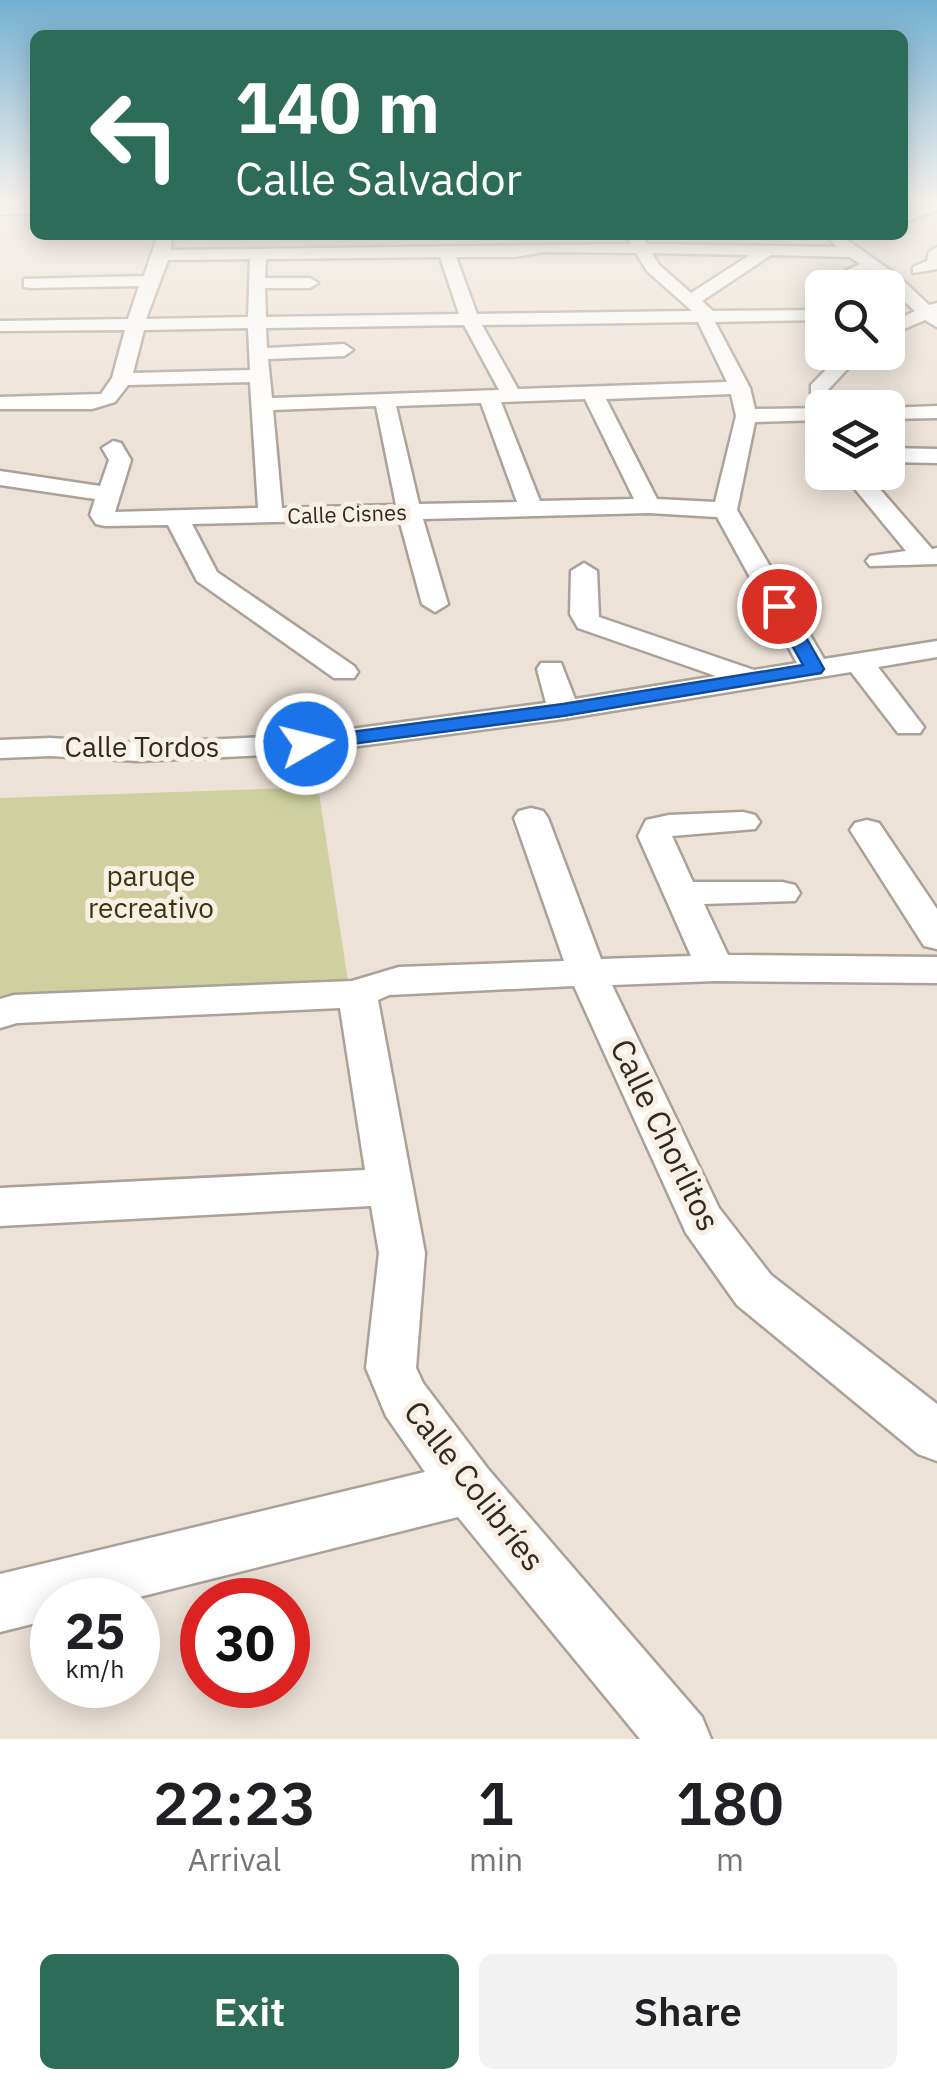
<!DOCTYPE html>
<html lang="en">
<head>
<meta charset="utf-8">
<style>
  :root { --surface:#fff; --page:#f2f2f2; --text:#202124; --muted:#757577; --accent:#2d6c59 }
  body { margin:0; font-family:"IBM Plex Sans",sans-serif; background:var(--page); color:var(--text); height:100vh; display:flex; flex-direction:column; font-size:38px; white-space:nowrap }
  * { box-sizing:border-box; margin:0 }
  p { font-size:32px; color:var(--muted) }
  .icon { flex:none; width:55px; height:55px; fill:none; stroke:currentColor; stroke-width:2; stroke-linecap:round; stroke-linejoin:round }
  .map { position:relative; height:1739px; overflow:hidden }
  .panel { display:flex; flex-direction:column; background:var(--surface); flex:1 }
  .panel>* { flex:none }
  .hud { position:absolute; left:30px; top:30px; width:878px; height:210px; border-radius:15px; box-shadow:0 5px 25px #0003; background:#2d6c59; color:#fff; overflow:hidden }
  .tools { position:absolute; left:805px; top:270px; display:grid; gap:20px }
  .tools a { display:grid; place-items:center; width:100px; height:100px; border-radius:15px; background:var(--surface); box-shadow:0 5px 25px #0003; font-size:50px }
  .speed { position:absolute; left:30px; top:1578px; display:flex; gap:20px; font-size:50px; font-weight:700; text-align:center }
  .speed>* { display:grid; place-content:center; width:130px; height:130px; border-radius:50%; background:var(--surface); box-shadow:0 5px 25px #0003; line-height:1 }
  .speed small { font-size:25px; font-weight:400 }
  .speed .limit { border:15px solid #d22; background:#fff; color:#111 }
  .pin { position:absolute; display:grid; place-items:center; width:85px; height:85px; color:#fff; margin:-42px; border:5px solid #fff; border-radius:50%; box-shadow:0 2px 10px #0007 }
  .me { position:absolute; width:110px; margin:-55px; rotate:82deg; stroke-linejoin:round; filter:drop-shadow(0 0 8px #0008) }
  .turn { display:flex; align-items:center; gap:35px; height:210px; padding:0 40px; font-size:45px }
  .turn .icon { width:130px; height:130px; stroke-width:2.5 }
  .turn b { display:block; font-size:70px; line-height:85px }
  .eta { display:flex; justify-content:space-evenly; align-items:center; height:170px; text-align:center }
  .eta b { font-size:60px; font-weight:600; line-height:70px }
  .button { display:flex; gap:20px; margin-top:auto; padding:20px 40px }
  .button a { flex:1; height:115px; border-radius:15px; background:var(--accent); color:#fff; font-size:40px; font-weight:600; line-height:115px; text-align:center }
  .button a+a { background:var(--page); color:var(--text) }
  .map>svg:first-child { display:block }
</style>
</head>
<body>
<div class="map">
<svg width="937" height="1739" viewBox="0 0 937 1739">
  <rect width="100%" height="100%" fill="#ece2d8"/>
  <path fill="#ced19f" d="M318 787 348 981 0 1000V798Z"/>
  <g fill="none" stroke-linecap="round" stroke-linejoin="round">
    <g stroke="#aaa198" stroke-width="5">
      <path id="street" d="M928 203H937V210L902 223V214Z
        M35 206V214H0L6 208Z
        M158 235H172L171 250 631 244 627 235H641L647 244 837 247 830 240 843 237 897 275 929 305 937 303V327L925 320 888 336V324L915 311 870 271 837 288 817 292V284L860 264 850 257 771 255 702 301 713 311 822 310V320L715 322 750 388 755 409 822 408V420L755 422 737 510 824 659 937 641V657L878 667 924 727 920 733H898L851 672 563 719 306 753 138 761 50 756 0 758V740L50 738 138 743 306 735 546 703 537 669 541 663H561L575 699 716 676 578 628 570 614 571 571 584 563 597 571 599 617 754 670 797 663 717 517 649 513 423 519 448 604 435 612 422 604 399 519 192 524 217 572 354 666 358 672 354 678H334L197 581 168 525 105 526 96 524 90 515 95 499 0 485V471L100 486 109 460 102 448 113 441 121 443 131 460 115 512 258 508 250 382 128 385 115 402 92 409H0V397L101 394 112 378 125 330 0 331V321L128 319 139 286 30 288 24 287V279L144 276ZM543 252 636 253 647 271 692 311 477 314 456 257H515ZM652 253 750 255 691 293 659 265ZM440 257 459 314 266 317 265 288H310L318 283 310 278H265L266 259ZM250 259 248 317 146 319 168 260ZM698 322 727 382 518 389 482 325ZM464 325 499 390 272 398 268 359 344 356 353 350 344 344 267 348 266 328ZM248 328 250 370 133 373 144 330ZM731 394 736 416 715 502 657 499 606 399ZM585 399 634 499 540 501 501 402ZM481 403 517 502 419 504 396 406ZM376 406 396 505 282 508 273 410Z
        M937 247V269L913 273V267L927 261 929 252Z
        M843 352H863L825 393H811V385Z
        M937 406V418L888 419 885 408Z
        M888 448 937 449V463L888 462Z
        M841 472H865L932 549 937 548V564L870 566 866 561 870 556 906 551Z
        M531 808 543 811 548 818 601 959 691 956 638 836 646 820 669 815 743 812 755 815 760 822 755 829 672 836 693 882H782L795 885 800 893 795 901 704 904 728 955 937 957V983L715 981 612 985 719 1208 771 1275 937 1404V1461L918 1454 737 1305 686 1233 574 986 389 995 378 1000 425 1253 416 1368 423 1383 488 1469 702 1717 711 1739H640L458 1517 127 1600H52V1619L0 1632V1574L425 1472 386 1416 366 1368 379 1253 371 1206 0 1226V1188L365 1170 340 1008 17 1023 0 1028V999L14 995 352 981 399 967 564 961 514 818 519 811Z
        M867 820 879 823 937 909V949L924 946 850 830 855 823Z"/>
    </g>
    <use href="#street" fill="#fff" fill-rule="evenodd"/>
  </g>
  <linearGradient id="sky" x2="0" y2="1"><stop stop-color="#73b0d1"/><stop offset="0.45" stop-color="#f6f2ed"/><stop offset="1" stop-color="#f6f2ed" stop-opacity="0"/></linearGradient>
  <rect width="937" height="447" fill="url(#sky)"/>
  <path fill="#1a73e8" stroke="#114b97" stroke-width="2.5" d="M779 600 788 606 824 669 821 673 563 716 306 750 296 744 306 738 563 704 803 665 770 606Z"/>
  <g text-anchor="middle" stroke-width="10" stroke-linejoin="round" paint-order="stroke">
    <g font-size="22" fill="#2e2b27" stroke="#f9efe5">
      <text transform="translate(347 514) rotate(-2)" y="8">Calle Cisnes</text>
    </g>
    <g font-size="28" fill="#2e2b27" stroke="#f9efe5">
      <text x="142" y="757">Calle Tordos</text>
    </g>
    <g font-size="28" fill="#36370e" stroke="#f9efe5">
      <text x="151" y="886">paruqe<tspan x="151" dy="32">recreativo</tspan></text>
    </g>
    <g font-size="32" fill="#2e2b27" stroke="#f9efe5">
      <text transform="translate(665 1135) rotate(64)" y="11">Calle Chorlitos</text>
      <text transform="translate(474 1486) rotate(52)" y="11">Calle Colibríes</text>
    </g>
  </g>
</svg>
<div class="tools">
<a><svg class="icon" aria-label="search" viewBox="0 0 24 24"><circle cx="10" cy="10" r="6"/><path d="M15 15l6 6"/></svg></a>
<a><svg class="icon" aria-label="layers" viewBox="0 0 24 24"><path d="M12 4l9 5-9 5-9-5zM3 14l9 5 9-5"/></svg></a>
</div>
<div class="speed"><div>25<small>km/h</small></div><div class="limit">30</div></div>
<div class="pin" style="left:779px;top:606px;background:#d93025"><svg class="icon" aria-label="arrive" viewBox="0 0 24 24"><path d="M6 21V4h12l-3 4 3 4H6"/></svg></div>
<svg class="me" style="left:306px;top:744px" viewBox="-20 -20 40 40"><circle r="17" fill="#1a73e8" stroke="#fff" stroke-width="3"/><path d="M0-11L8 9 0 5-8 9z" fill="#fff"/></svg>
<div class="hud">
<div class="turn"><svg class="icon" aria-label="left" viewBox="0 0 24 24"><path d="M17 20v-9H6M10 6l-5 5 5 5"/></svg><div><b>140 m</b>Calle Salvador</div></div>
</div>
</div>
<section class="panel">
<div class="eta">
<div><b>22:23</b><p>Arrival</p></div>
<div><b>1</b><p>min</p></div>
<div><b>180</b><p>m</p></div>
</div>
<div class="button"><a>Exit</a><a>Share</a></div>
</section>
</body>
</html>
